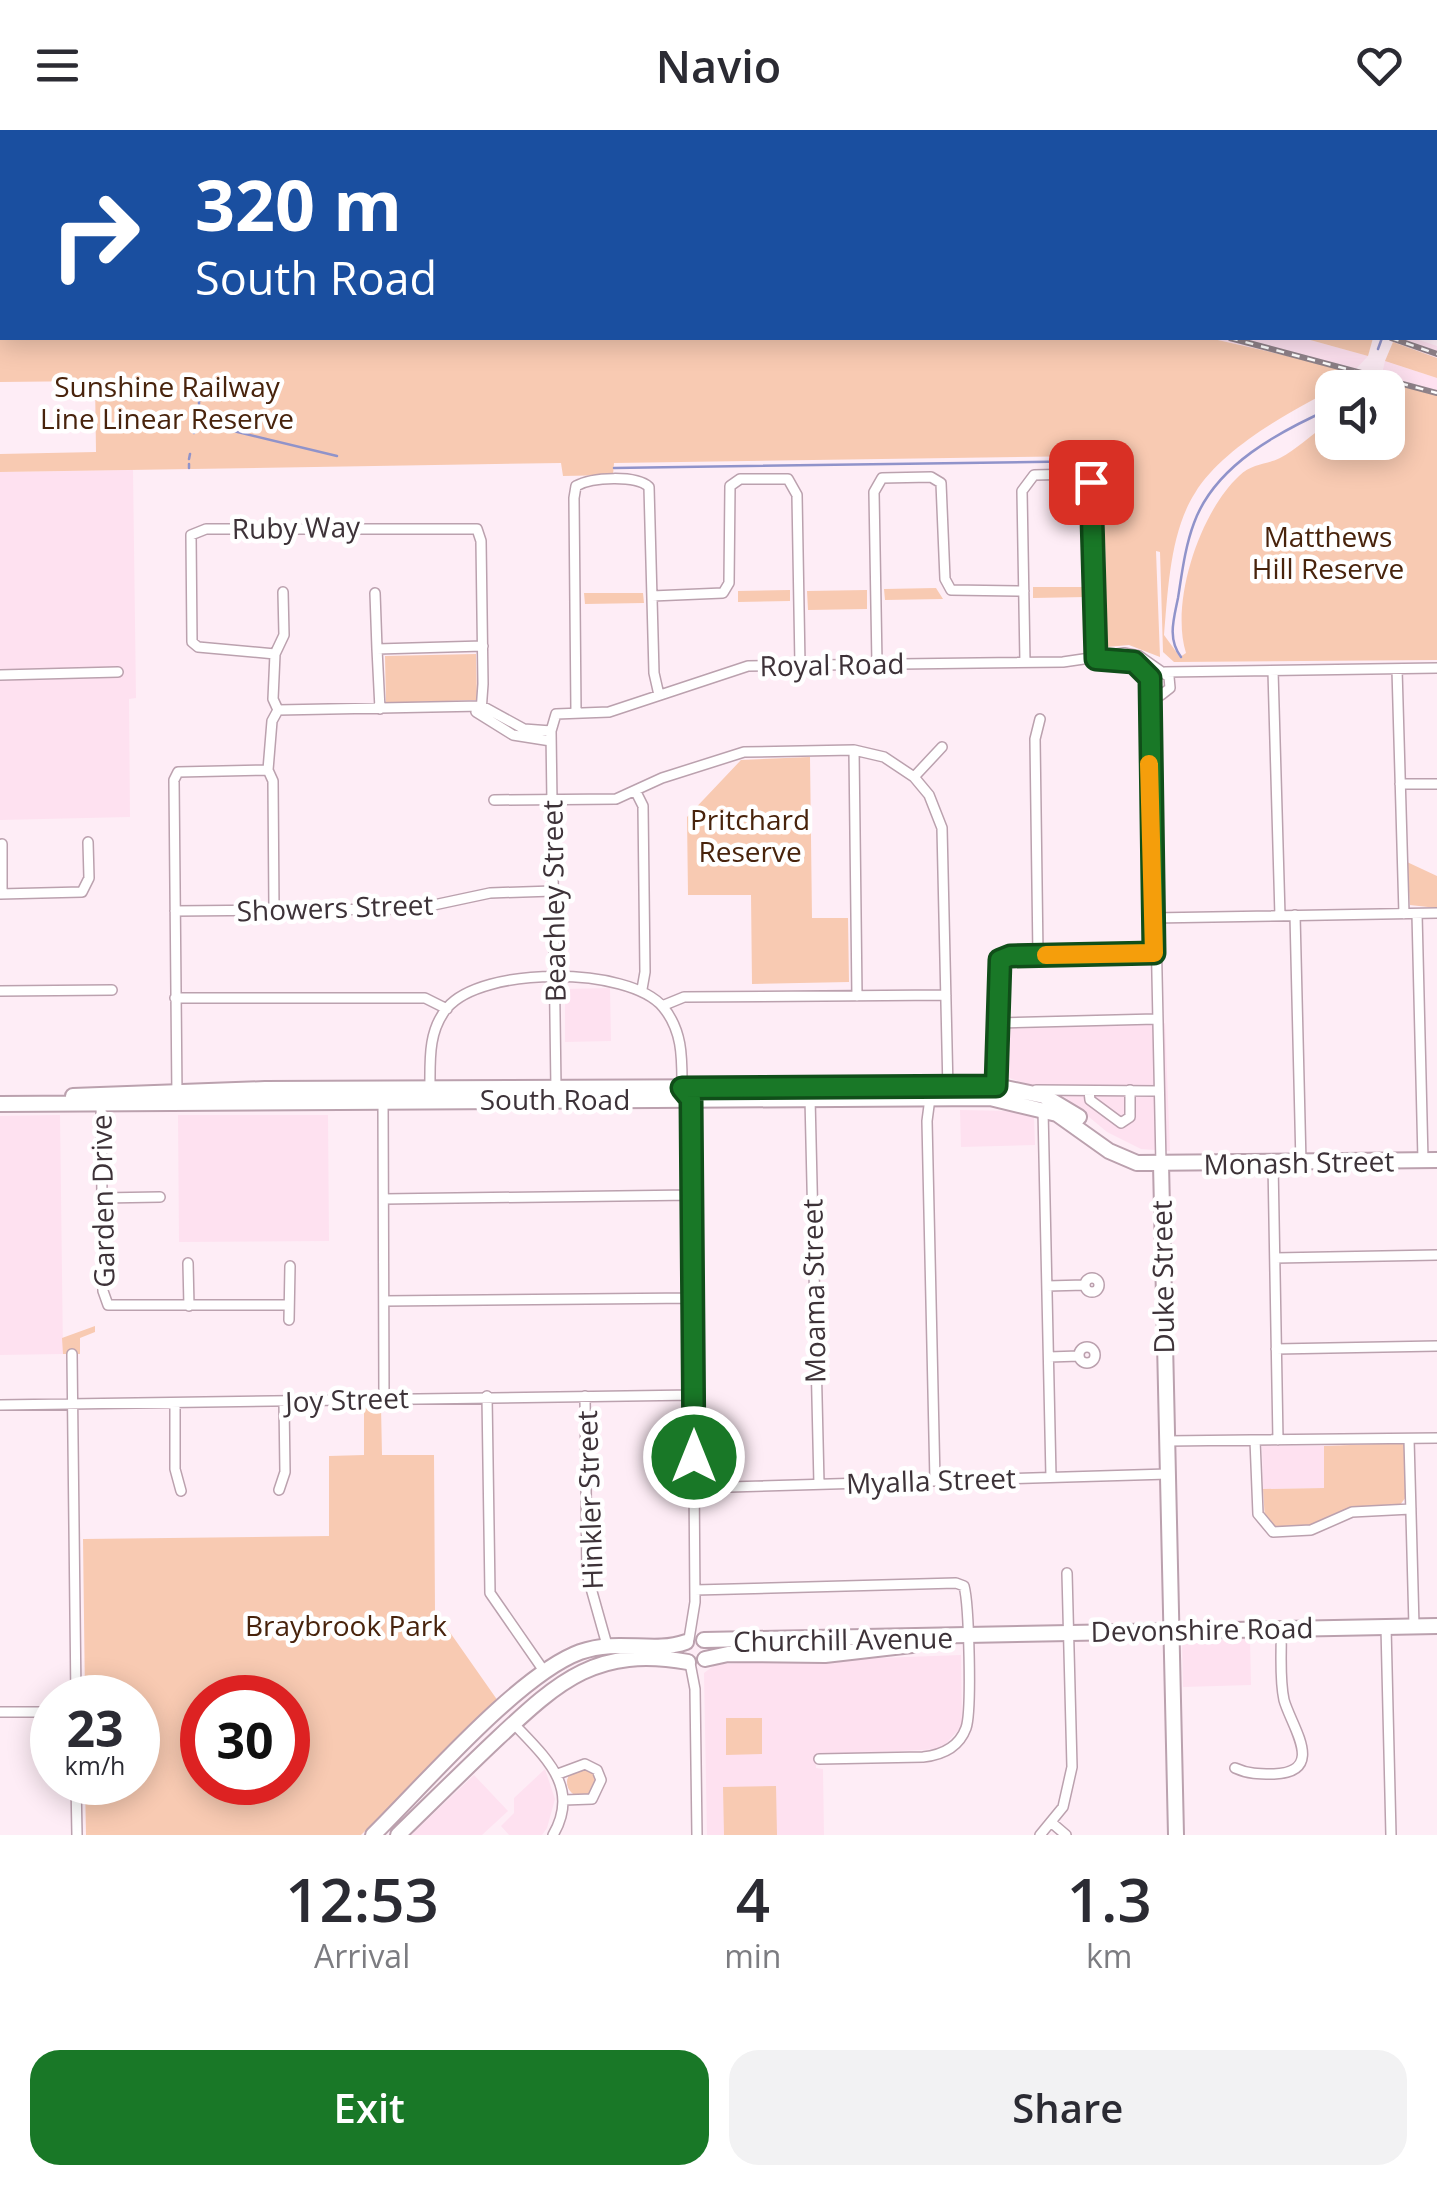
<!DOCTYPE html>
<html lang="en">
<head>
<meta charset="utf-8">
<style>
  :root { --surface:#fff; --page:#f2f2f3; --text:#2b2b33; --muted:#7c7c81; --accent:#197827 }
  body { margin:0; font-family:"Open Sans",sans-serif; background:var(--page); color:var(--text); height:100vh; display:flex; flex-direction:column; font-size:38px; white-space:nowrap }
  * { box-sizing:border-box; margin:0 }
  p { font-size:32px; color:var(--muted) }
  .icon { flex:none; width:55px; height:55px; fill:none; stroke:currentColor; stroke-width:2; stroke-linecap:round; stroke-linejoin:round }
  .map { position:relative; height:1705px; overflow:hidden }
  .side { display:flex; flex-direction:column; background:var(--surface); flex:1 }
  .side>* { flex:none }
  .guide { position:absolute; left:0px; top:0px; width:1438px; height:210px; box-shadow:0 5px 25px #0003; background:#1a4fa0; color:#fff; overflow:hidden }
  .buttons { position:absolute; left:1315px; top:240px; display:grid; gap:20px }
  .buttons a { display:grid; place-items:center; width:90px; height:90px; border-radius:20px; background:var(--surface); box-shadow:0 5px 25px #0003; font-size:50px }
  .speed { position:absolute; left:30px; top:1545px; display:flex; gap:20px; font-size:50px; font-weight:700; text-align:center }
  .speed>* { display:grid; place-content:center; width:130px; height:130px; border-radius:50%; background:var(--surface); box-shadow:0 5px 25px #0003; line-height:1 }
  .speed small { font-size:25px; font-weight:400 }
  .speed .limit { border:15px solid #d22; background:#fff; color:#111 }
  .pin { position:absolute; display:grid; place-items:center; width:85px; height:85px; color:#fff; margin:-42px; border-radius:20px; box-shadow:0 5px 15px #0006 }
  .me { position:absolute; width:110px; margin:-55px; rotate:0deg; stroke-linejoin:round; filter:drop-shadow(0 0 8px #0008) }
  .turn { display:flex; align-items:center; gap:35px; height:210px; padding:0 30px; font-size:45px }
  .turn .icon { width:130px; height:130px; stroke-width:2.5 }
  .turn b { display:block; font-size:70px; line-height:85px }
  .eta { display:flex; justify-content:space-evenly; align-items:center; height:170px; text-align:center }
  .eta b { font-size:60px; font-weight:600; line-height:70px }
  .primary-button { display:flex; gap:20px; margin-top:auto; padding:20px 30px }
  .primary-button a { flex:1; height:115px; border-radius:30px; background:var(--accent); color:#fff; font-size:40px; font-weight:600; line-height:115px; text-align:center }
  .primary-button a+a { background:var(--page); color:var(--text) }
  header { display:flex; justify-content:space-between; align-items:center; height:130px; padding:0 30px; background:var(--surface); font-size:45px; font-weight:600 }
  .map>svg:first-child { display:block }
</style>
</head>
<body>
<header><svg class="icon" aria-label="menu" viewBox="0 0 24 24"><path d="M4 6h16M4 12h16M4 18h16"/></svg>Navio<svg class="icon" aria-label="heart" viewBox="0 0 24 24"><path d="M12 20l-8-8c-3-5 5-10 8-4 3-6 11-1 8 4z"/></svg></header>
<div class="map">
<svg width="1437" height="1705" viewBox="0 0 1437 1705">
  <rect width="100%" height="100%" fill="#feedf6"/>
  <path fill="#fee1f0" d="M0 0H1189L1191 2H2L0 75Z
    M1257 0H1416V2H1259Z
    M1209 208H1303L1368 226 1354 241Z
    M1394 208H1413L1437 216V228L1393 212Z
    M1385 231 1437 248V265L1381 248Z
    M133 340 136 568 129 569 130 687 0 690V342Z
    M610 858 611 911 565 912V859Z
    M1165 893 1170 1021 1141 1019 1107 1002 1065 967 989 941 987 900Z
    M960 980 1012 981 1034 987 1035 1015 961 1017Z
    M60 985 63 1224 0 1225V986Z
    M178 985H328L329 1111 179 1112Z
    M1262 1316H1324V1358L1263 1359Z
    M1250 1509 1251 1555 1183 1557 1182 1511Z
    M961 1525 962 1596 941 1619 816 1625V1638L823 1639 824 1705H707L704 1543 716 1534Z
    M545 1639 555 1669 547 1698 542 1705H509L501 1696 514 1683V1668Z
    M474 1645 508 1681 482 1705H411Z"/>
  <path fill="#f8cab2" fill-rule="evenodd" d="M0 199 2 208H1209L1354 241 1347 252C1300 276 1224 315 1195 363 1170 402 1168 460 1164 505L1180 527 1186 523C1170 472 1200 382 1239 346 1252 333 1266 335 1280 328 1296 320 1309 306 1324 297L1332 296V312H1388V258L1378 257 1381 248 1437 265V530L1174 532 1163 522 1160 422 1156 421 1160 527 1129 515 1107 517 1104 348 1092 326 614 333 613 345 563 346 561 333 0 342V324L96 322 95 251 0 252Z
    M1303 208H1373L1368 226Z
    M1393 212 1437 228V248L1385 231Z
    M1033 457H1086V467L1033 468Z
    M936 458 943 469 885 470 884 459Z
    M790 460V471L738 472V461Z
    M867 460V479L808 480 807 461Z
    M584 463H643L644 473 585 474Z
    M476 524 477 570 386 573 385 526Z
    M810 627 812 788H848L849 852 752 854 751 765H688L687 687 741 630Z
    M1407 732 1437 746V778L1410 775Z
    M95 1196V1202L80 1208V1224H63L62 1208Z
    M381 1277 382 1325H434L435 1481 498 1571 361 1705H86L85 1653 138 1652V1568L85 1567 83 1409 329 1406V1326L364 1325V1278ZM202 1568H288V1652H202Z
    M1401 1313 1405 1316 1406 1367 1400 1375C1383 1377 1366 1376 1350 1379 1321 1384 1293 1415 1265 1390L1263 1359 1324 1358V1316Z
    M726 1588H762V1624L726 1625Z
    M567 1652a15 15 0 1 1 30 0a15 15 0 1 1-30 0Z
    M776 1656 777 1705H724L723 1657Z"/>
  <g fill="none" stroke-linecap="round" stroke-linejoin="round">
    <path stroke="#9093ca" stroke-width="2.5" d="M1223 0 1225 2
      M1378 219 1382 208
      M199 274V268L216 269
      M196 292 337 326
      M194 303 197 289
      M189 329 190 324
      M189 334V338
      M614 338 1097 331 1122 349
      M1181 527C1167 509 1174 488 1178 468 1182 443 1185 417 1194 393 1215 335 1280 301 1332 278"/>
    <g stroke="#bba1ae" stroke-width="12">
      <path id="street" d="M157 0V2
        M556 0V2
        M375 463 377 519
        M652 466 723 463 729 453 730 356 740 349H788L797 365 800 535
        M275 524 284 505 283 462
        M1108 531H1134L1150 548
        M1025 532 1022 361 1034 345 1080 344 1093 354 1096 529
        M877 534 874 362 882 348 931 347 941 353 945 449 951 460 1024 461
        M1397 539 1404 784
        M1273 541 1280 786
        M1165 542 1437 538
        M0 545 118 542
        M1151 561 1161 1034
        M380 579 377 519 483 516
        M576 581 574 368 576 356C592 347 636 345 649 357L654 543 659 565
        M476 582 513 605 551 611
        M481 582 483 554 481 411 477 399H206L191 405 192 512 198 517 275 524 273 569 278 580 482 576 524 599 551 601
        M854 620 857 866
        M268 640 273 651 274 780
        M268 640 272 591 278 580
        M914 647 942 617
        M1400 654H1437
        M636 662 643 676 645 842 642 859
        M494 670 616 669 662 648 744 622 854 620 884 627 914 647 929 665 942 698 948 960
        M0 764 82 762 89 748 88 712
        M2 764V714
        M175 781 415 779 490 763 553 761
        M1417 784 1423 1030
        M1295 785 1301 1033
        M1153 788 1437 783
        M1038 825 1035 609 1040 589
        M0 861 112 860
        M175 868H425L447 879
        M662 876 684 867 946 865
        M998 893 1156 889
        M996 956 1000 829 1154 823
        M556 958 551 601 556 584 609 582 748 536 1063 532 1124 523 1139 526 1169 547 1170 558 1161 565 1154 563 1148 555 1158 542
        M430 959C430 930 428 901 447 878 482 836 628 836 663 877 683 901 682 929 682 957
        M1036 960 1158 961
        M1089 961 1090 970 1121 993 1130 987V960
        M177 967 174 650 178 642 268 640
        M810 968 819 1354
        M930 968 927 991 935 1351
        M101 971 103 1161 108 1175H289
        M383 971 384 1267
        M1043 980 1051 1347
        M1273 1033 1278 1310
        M102 1068 160 1067
        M384 1069 692 1065
        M1275 1128 1437 1125
        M188 1133 189 1176
        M1085 1155a7 7 0 1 1 14 0a7 7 0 1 1-14 0Z
        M1047 1156 1085 1155
        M384 1171 693 1168
        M289 1190 290 1136
        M1079 1225a8 8 0 1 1 16 0a8 8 0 1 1-16 0Z
        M1276 1219 1437 1216
        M72 1224 76 1568
        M1049 1227 1079 1226
        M487 1266 490 1463 544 1541
        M585 1266 587 1444 607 1515
        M175 1274V1339L181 1361
        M0 1275 694 1265
        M1409 1309 1414 1496
        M1255 1310 1258 1384 1273 1402 1311 1400 1352 1382 1411 1379
        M1167 1311 1437 1308
        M695 1358 1168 1344
        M279 1360 285 1342 284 1273
        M695 1460 956 1453 964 1456C969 1474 972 1581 966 1598 959 1617 942 1625 923 1627L819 1629
        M1386 1497 1391 1705
        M689 1509 695 1472 691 969
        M690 1533 695 1559 697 1705
        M0 1582H52
        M513 1593C545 1627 581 1657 553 1705
        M1235 1638C1248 1644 1259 1644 1274 1644 1327 1642 1291 1596 1284 1570 1279 1547 1282 1521 1281 1498
        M558 1644 585 1634 597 1640 601 1650 592 1669 564 1670
        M76 1652 77 1705
        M1052 1693 1066 1705
        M1040 1705 1063 1677 1072 1637 1067 1443"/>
    </g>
    <g stroke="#bba1ae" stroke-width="18">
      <path id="secondary" d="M73 966 265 959 996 956 1044 966 1079 987
        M0 974 990 968 1057 984 1109 1021 1137 1033 1437 1030
        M1161 1034 1176 1705
        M704 1510 1437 1496
        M705 1529 728 1524 825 1525 912 1515
        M373 1705C423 1656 518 1545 580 1522 620 1508 652 1524 686 1512
        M398 1705C431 1673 464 1640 498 1608 560 1550 597 1516 688 1532"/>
    </g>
    <g stroke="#8a6e96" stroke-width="19">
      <path id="primary" d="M1435 67H1437
        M0 88H2"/>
    </g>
    <use href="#street" stroke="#fff" stroke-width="9"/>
    <use href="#secondary" stroke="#fff" stroke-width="14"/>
    <use href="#primary" stroke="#d2bbdf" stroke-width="15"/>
    <g stroke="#8f8289" stroke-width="6">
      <path id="rail" d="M962 0V2
        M902 2 903 0
        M0 116H2
        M0 151H2
        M0 191H2
        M1435 195 1437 196
        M1230 208 1437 263
        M1391 208 1437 224"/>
    </g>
    <use href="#rail" stroke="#fff" stroke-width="2.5" stroke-dasharray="8" stroke-linecap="butt"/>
  </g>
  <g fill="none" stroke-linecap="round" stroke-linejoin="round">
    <g stroke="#104e19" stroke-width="25">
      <path id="route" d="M694 1327 691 969 682 958 996 956 1000 830 1010 826 1154 823 1150 548 1134 532 1096 529 1091 352"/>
    </g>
    <use href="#route" stroke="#197827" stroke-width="18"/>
    <path stroke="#f59e0b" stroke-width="18" d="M1046 825 1154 823 1149 634"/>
  </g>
  <g text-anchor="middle" stroke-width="9" stroke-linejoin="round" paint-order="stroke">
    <g font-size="28" fill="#48230c" stroke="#fff">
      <text x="167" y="267">Sunshine Railway<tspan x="167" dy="32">Line Linear Reserve</tspan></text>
      <text x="1328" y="417">Matthews<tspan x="1328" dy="32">Hill Reserve</tspan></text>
      <text x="750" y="700">Pritchard<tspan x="750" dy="32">Reserve</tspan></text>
      <text x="346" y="1506">Braybrook Park</text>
    </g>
    <g font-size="28" fill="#3d3238" stroke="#fff">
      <text transform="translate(296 398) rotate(-1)" y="10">Ruby Way</text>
      <text transform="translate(832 535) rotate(-1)" y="10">Royal Road</text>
      <text transform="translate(554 771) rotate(-91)" y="10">Beachley Street</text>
      <text transform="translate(335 778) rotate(-2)" y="10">Showers Street</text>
      <text x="555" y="980">South Road</text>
      <text transform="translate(1299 1033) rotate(-1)" y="10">Monash Street</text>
      <text transform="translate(103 1071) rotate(-91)" y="10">Garden Drive</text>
      <text transform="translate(1163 1147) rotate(-91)" y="10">Duke Street</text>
      <text transform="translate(814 1161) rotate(-91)" y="10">Moama Street</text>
      <text transform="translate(347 1270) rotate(-2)" y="10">Joy Street</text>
      <text transform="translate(931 1351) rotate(-2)" y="10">Myalla Street</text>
      <text transform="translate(590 1370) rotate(-92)" y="10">Hinkler Street</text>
      <text transform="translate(1202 1500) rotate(-1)" y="10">Devonshire Road</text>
      <text transform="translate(843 1510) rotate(-1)" y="10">Churchill Avenue</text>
    </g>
  </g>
</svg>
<div class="buttons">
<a><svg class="icon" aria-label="sound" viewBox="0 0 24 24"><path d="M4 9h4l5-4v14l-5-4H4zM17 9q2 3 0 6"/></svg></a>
</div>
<div class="speed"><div>23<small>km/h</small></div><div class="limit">30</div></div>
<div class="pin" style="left:1091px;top:352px;background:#d93025"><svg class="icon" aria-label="arrive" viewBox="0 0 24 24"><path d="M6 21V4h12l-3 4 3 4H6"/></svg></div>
<svg class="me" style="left:694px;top:1327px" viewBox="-20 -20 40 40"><circle r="17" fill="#197827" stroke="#fff" stroke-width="3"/><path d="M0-11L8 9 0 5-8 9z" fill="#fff"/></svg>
<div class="guide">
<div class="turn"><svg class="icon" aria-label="right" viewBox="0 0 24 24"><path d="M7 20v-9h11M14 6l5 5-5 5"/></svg><div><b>320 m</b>South Road</div></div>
</div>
</div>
<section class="side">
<div class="eta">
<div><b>12:53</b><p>Arrival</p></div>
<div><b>4</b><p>min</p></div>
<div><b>1.3</b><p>km</p></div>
</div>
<div class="primary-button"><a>Exit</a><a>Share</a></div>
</section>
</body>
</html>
